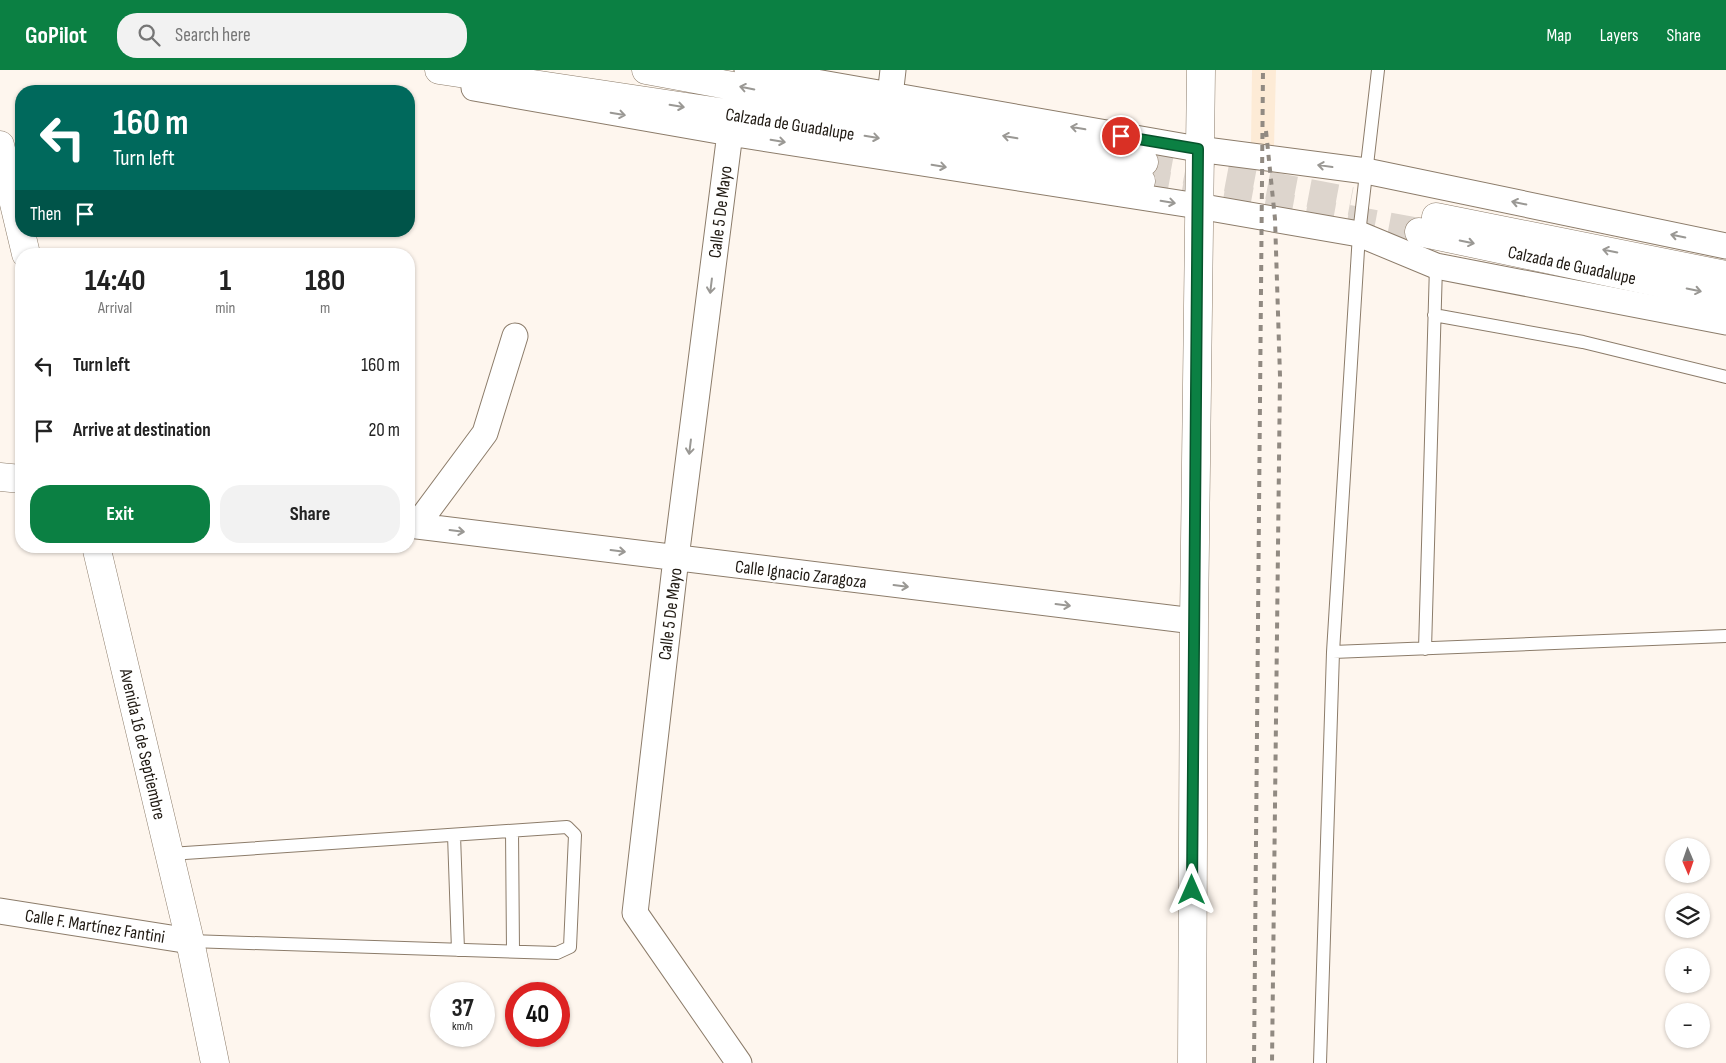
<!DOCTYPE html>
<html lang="en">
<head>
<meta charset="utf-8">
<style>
  :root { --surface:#fff; --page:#f2f2f2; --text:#222; --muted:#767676; --accent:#0b8043 }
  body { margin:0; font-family:"Sofia Sans Condensed",sans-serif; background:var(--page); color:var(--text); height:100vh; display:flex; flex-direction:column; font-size:19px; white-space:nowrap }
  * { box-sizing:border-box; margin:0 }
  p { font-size:16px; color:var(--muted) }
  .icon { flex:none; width:28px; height:28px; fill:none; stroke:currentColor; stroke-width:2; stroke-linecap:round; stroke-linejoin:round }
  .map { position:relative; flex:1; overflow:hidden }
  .side { position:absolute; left:15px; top:178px; width:400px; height:305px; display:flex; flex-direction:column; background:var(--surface); border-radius:20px; box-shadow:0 1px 4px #0004 }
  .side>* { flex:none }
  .banner { position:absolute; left:15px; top:15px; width:400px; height:152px; border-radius:20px; box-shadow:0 1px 4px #0004; background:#00695c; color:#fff; overflow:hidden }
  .needle { width:32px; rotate:178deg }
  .controls { position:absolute; left:1665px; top:768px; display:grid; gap:10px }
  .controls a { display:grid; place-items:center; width:45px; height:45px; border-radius:50%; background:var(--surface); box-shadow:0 1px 4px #0004; font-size:25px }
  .speed { position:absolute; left:430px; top:912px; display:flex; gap:10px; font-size:25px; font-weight:700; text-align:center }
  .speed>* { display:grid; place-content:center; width:65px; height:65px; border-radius:50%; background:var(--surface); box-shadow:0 1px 4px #0004; line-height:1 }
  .speed small { font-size:12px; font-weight:400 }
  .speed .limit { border:8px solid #d22; background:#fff; color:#111 }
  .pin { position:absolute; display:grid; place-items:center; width:42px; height:42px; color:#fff; margin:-21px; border:2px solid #fff; border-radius:50%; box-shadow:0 1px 5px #0007 }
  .me { position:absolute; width:55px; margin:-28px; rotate:0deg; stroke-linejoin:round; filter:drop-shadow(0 0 4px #0008) }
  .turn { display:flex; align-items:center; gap:18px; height:105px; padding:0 15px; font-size:22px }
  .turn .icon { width:65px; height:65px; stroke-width:2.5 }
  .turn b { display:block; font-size:35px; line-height:42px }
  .then { display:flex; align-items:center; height:48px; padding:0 15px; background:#0003; gap:10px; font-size:19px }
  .eta { display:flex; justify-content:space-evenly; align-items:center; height:85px; text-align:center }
  .eta b { font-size:30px; font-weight:700; line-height:35px }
  .cta { display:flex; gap:10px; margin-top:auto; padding:10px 15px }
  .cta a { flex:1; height:58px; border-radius:20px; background:var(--accent); color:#fff; font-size:20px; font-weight:700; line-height:58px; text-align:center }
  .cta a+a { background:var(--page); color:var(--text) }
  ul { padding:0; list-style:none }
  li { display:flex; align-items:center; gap:15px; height:65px; padding:0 15px }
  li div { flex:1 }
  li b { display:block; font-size:19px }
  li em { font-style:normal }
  header { display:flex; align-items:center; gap:30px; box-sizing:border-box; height:70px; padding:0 25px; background:var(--accent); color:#fff }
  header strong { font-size:24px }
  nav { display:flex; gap:28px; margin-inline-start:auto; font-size:18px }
  .search { width:350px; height:45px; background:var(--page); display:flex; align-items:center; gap:12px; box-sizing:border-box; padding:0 18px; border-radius:20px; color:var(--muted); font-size:19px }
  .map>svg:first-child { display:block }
</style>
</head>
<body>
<header>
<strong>GoPilot</strong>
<div class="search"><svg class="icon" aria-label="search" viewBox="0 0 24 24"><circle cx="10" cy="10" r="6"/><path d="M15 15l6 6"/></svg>Search here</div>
<nav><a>Map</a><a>Layers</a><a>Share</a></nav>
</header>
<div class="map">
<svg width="1726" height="993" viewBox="0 0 1726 993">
  <rect width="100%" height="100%" fill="#fef6ee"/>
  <path fill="#fdebd6" d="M1252 0H1276L1274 76H1251Z"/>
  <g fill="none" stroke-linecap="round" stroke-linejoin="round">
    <path stroke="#ddd5cd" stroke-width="28" stroke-dasharray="28 14" stroke-linecap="butt" d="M1144 92 1351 131
      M1141 111 1419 162"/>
    <g stroke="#8c7c6a" stroke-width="14">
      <path id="service" d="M1434 245 1583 272 1726 307
        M1425 579 1436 196
        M1333 582 1726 566
        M512 761 513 881
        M454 765 458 880
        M170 784 567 757 575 765 570 877 557 883 190 871
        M1320 993 1333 582 1359 164 1378 0"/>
    </g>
    <g stroke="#8c7c6a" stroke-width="27">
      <path id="minor" d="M747 0 1198 79 1366 101 1726 176
        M474 18 730 63 1198 136 1359 164 1436 196 1726 252
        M890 26 893 0
        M730 63 676 488 635 843 739 993
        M409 455 1194 551
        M416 456 485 363 515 266
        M0 841 190 871"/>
    </g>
    <g stroke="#8c7c6a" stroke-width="29">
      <path id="tertiary" d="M1192 993 1194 551 1201 0"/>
    </g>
    <g stroke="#8c7c6a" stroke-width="29">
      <path id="secondary" d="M439 0 733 44 1141 111
        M646 0 1144 92
        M0 75 26 184
        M1436 147 1726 205
        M1419 162 1726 227
        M0 407 21 409
        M96 476 190 871 215 993"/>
    </g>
    <use href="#service" stroke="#fff" stroke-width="12"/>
    <use href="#minor" stroke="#fff" stroke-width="25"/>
    <use href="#tertiary" stroke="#fff" stroke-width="28"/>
    <use href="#secondary" stroke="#fff" stroke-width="28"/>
    <path stroke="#918a82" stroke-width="4" stroke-dasharray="6 6" stroke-linecap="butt" d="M1266 61 1275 149 1280 306 1272 993
      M1254 993 1263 0"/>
  </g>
  <defs><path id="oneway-shaft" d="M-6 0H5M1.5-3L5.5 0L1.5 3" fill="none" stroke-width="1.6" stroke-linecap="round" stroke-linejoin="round" transform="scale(1.25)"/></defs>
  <g stroke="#9a9894">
    <use href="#oneway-shaft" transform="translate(747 18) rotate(-169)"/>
    <use href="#oneway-shaft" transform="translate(677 36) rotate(9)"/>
    <use href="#oneway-shaft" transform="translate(618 44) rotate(10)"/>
    <use href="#oneway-shaft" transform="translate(1078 58) rotate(-170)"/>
    <use href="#oneway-shaft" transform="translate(872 67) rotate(9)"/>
    <use href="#oneway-shaft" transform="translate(1010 67) rotate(-170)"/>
    <use href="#oneway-shaft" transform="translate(778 71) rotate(9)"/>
    <use href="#oneway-shaft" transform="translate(939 96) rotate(9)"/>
    <use href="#oneway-shaft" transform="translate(1325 96) rotate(-172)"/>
    <use href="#oneway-shaft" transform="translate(1168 132) rotate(9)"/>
    <use href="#oneway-shaft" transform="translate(1519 133) rotate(-168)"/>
    <use href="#oneway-shaft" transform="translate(1678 166) rotate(-168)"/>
    <use href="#oneway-shaft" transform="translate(1467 172) rotate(12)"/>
    <use href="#oneway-shaft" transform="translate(1610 181) rotate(-169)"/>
    <use href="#oneway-shaft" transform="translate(711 216) rotate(97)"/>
    <use href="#oneway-shaft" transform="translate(1694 220) rotate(12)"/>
    <use href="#oneway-shaft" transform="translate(690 377) rotate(97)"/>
    <use href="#oneway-shaft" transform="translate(457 461) rotate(7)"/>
    <use href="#oneway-shaft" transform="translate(618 481) rotate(7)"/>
    <use href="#oneway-shaft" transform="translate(901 516) rotate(7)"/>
    <use href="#oneway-shaft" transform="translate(1063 535) rotate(7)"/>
  </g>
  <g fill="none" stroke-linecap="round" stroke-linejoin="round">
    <g stroke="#07532c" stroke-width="12">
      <path id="route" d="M1121 66 1198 79 1192 820"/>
    </g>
    <use href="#route" stroke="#0b8043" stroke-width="9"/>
  </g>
  <g text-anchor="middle" stroke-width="4.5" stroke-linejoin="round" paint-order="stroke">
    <g font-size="18" fill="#1f1912" stroke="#fff">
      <text transform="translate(790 54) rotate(9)" y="6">Calzada de Guadalupe</text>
      <text transform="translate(720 142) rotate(-83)" y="6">Calle 5 De Mayo</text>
      <text transform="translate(1572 195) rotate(12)" y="6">Calzada de Guadalupe</text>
      <text transform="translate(801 504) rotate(7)" y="6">Calle Ignacio Zaragoza</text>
      <text transform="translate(670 544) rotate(-83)" y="6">Calle 5 De Mayo</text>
      <text transform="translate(143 674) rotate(77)" y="6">Avenida 16 de Septiembre</text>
      <text transform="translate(95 856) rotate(9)" y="6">Calle F. Martínez Fantini</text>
    </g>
  </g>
</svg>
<div class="controls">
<a><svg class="needle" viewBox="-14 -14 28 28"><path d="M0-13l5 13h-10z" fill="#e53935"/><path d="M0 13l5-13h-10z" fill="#767676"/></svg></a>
<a><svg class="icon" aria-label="layers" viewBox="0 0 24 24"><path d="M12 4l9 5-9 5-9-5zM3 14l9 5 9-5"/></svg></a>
<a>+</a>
<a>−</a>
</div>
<div class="speed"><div>37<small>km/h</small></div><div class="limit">40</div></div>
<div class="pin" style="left:1121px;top:66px;background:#d93025"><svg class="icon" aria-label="arrive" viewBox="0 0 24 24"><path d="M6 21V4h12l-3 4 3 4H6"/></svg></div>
<svg class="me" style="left:1192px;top:820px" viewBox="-20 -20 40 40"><path d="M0-17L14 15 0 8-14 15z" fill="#0b8043" stroke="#fff" stroke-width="4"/></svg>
<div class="banner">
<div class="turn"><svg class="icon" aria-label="left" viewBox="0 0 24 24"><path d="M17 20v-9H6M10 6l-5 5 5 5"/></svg><div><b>160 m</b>Turn left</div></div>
<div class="then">Then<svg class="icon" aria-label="arrive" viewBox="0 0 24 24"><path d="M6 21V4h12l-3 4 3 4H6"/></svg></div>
</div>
<section class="side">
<div class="eta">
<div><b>14:40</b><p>Arrival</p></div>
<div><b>1</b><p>min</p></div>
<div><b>180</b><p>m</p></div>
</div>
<ul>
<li><svg class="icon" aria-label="left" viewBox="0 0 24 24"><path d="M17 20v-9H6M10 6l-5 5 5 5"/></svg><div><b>Turn left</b></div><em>160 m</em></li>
<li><svg class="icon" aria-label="arrive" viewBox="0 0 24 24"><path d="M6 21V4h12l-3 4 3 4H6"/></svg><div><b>Arrive at destination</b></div><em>20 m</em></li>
</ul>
<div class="cta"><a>Exit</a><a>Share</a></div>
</section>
</div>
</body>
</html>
